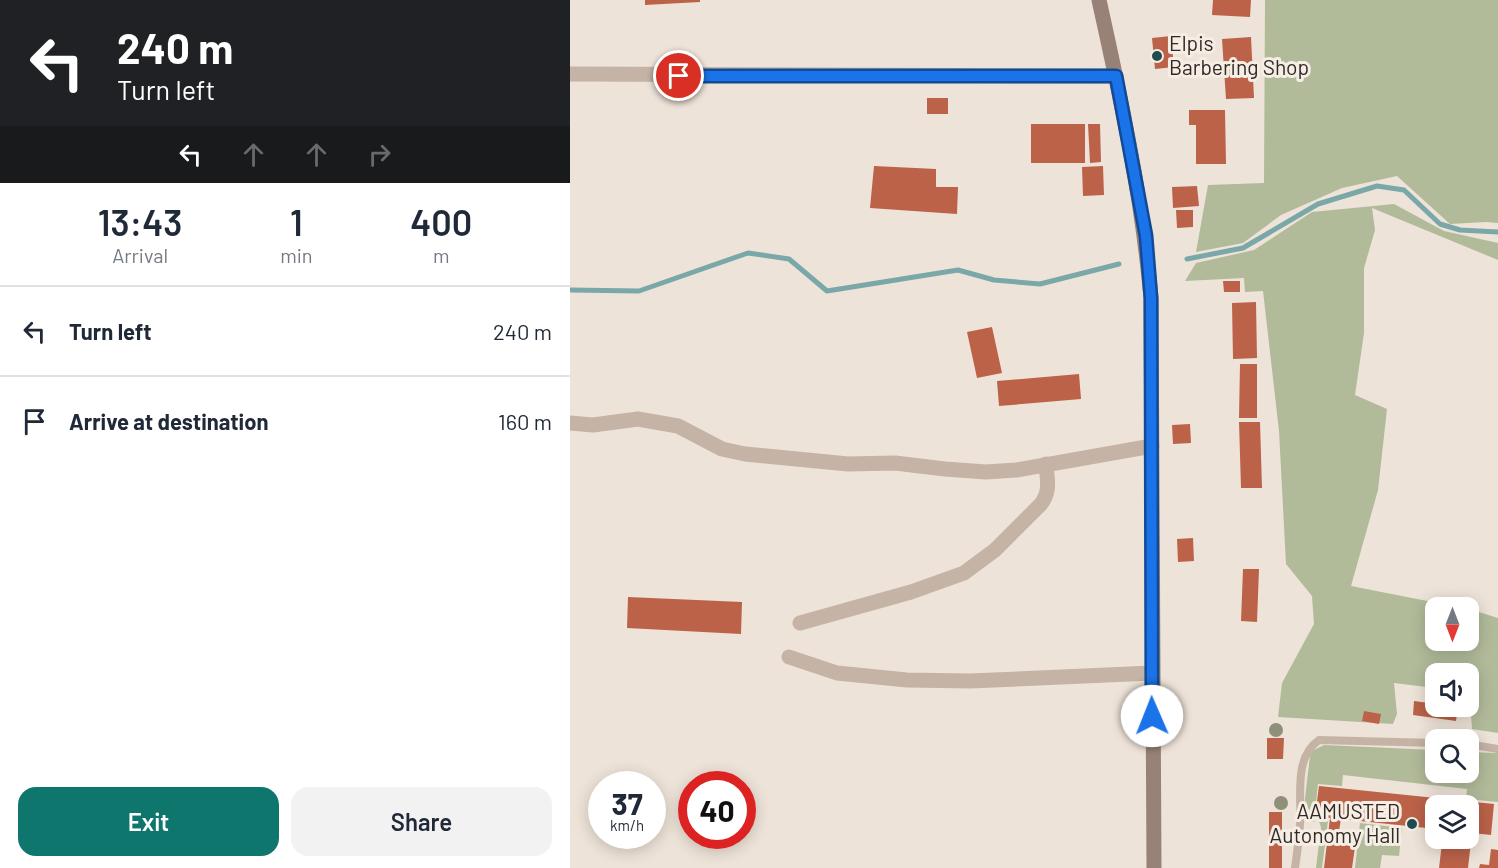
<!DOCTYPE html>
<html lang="en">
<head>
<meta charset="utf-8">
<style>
  :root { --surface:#fff; --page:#f2f2f3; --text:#1f2937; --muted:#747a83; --line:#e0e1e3; --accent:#0f766e }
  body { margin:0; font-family:Barlow,sans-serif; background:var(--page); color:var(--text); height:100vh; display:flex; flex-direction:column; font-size:22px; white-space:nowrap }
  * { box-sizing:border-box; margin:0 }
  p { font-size:20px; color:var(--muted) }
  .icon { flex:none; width:33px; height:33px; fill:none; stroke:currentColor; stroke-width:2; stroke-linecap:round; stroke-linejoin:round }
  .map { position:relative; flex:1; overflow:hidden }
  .sheet { display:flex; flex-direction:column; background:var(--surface); width:570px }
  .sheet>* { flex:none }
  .guide { background:#202124; color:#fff; overflow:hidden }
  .needle { width:39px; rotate:180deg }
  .buttons { position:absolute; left:855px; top:597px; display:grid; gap:12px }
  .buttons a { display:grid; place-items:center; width:54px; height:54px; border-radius:12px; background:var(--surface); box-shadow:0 3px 15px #0003; font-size:30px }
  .speed { position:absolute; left:18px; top:771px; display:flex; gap:12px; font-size:30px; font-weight:700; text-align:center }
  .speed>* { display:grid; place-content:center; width:78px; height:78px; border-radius:50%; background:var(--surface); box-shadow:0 3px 15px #0003; line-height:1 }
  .speed small { font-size:15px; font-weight:400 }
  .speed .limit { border:9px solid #d22; background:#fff; color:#111 }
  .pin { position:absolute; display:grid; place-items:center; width:51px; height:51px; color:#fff; margin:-26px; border:3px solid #fff; border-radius:50%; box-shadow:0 2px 6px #0007 }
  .me { position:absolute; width:66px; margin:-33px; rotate:359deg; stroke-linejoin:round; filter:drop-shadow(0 0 4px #0008) }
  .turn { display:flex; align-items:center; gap:21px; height:126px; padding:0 18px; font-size:27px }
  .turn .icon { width:78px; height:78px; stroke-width:2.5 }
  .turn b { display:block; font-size:42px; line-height:51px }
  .lanes { display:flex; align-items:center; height:57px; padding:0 18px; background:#0003; justify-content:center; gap:30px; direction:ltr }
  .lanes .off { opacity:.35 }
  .eta { display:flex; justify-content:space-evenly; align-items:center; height:102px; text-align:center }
  .eta b { font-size:36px; font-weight:600; line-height:42px }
  .cta { display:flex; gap:12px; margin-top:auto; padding:12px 18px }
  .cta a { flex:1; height:69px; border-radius:18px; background:var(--accent); color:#fff; font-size:24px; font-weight:600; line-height:69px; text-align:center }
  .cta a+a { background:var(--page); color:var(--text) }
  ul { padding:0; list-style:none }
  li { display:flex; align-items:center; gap:18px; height:90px; padding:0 18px; border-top:2px solid var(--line) }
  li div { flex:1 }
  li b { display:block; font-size:22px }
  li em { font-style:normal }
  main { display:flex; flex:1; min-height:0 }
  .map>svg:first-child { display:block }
</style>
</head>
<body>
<main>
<section class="sheet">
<div class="guide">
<div class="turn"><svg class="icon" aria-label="left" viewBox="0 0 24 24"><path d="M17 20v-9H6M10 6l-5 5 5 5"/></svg><div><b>240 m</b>Turn left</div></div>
<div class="lanes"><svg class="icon" aria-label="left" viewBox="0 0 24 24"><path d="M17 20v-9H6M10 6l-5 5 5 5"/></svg><svg class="icon off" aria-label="ahead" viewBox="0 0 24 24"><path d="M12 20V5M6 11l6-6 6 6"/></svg><svg class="icon off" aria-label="ahead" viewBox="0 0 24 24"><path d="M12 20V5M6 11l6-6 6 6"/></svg><svg class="icon off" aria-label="right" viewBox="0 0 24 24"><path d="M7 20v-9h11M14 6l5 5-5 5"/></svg></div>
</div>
<div class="eta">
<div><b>13:43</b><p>Arrival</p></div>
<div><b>1</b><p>min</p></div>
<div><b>400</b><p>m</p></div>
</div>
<ul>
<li><svg class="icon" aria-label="left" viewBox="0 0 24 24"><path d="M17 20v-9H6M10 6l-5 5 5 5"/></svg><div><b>Turn left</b></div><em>240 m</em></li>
<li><svg class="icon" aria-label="arrive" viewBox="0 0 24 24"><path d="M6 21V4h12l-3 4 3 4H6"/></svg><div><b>Arrive at destination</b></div><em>160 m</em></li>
</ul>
<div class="cta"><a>Exit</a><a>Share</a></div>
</section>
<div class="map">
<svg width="928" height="868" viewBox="0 0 928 868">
  <rect width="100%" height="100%" fill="#eee3d8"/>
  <path fill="#b1bb9a" d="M695 0H928V223L916 222 880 224 827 176 772 188 711 215 673 243 626 252 638 185 694 183Z
    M824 204 874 231 928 243V260L802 208 805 230 794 268V333L785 395 817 409 808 490 781 586 888 607 866 608V640H898L899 609 928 618V733L902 729 898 674H866L865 688 824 683 827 714 823 724 708 717 712 683 744 624 742 596 716 564 709 431 693 291 675 292 674 278 615 281 626 263 684 250 742 212Z
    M754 745 865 750 866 772H898L899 752 928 753V802L896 799 897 789 773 775 772 786 748 784 744 822C738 822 736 820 733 815L740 756 742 751Z
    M748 819 758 821 752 868H746L751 827Z
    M790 823 832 828 829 856 812 855 810 868H785Z"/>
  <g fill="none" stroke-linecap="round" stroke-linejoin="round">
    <path stroke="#7aa7a8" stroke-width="5" d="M617 259 673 248 748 204 807 186 834 190 870 224 890 230 928 232
      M0 290 69 291 178 253 219 259 257 291 388 270 424 280 470 284 549 264"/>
  </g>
  <path fill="#bb6249" d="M75 0H130V2L75 5Z
    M643 0H681L680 17 642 15Z
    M601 36 604 67 585 69 582 38Z
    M681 37 684 98 656 99 652 39Z
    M357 98H378V114H357Z
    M619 110H655L656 164H626V125H619Z
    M461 124H515V163H461Z
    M518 124H530L531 162 520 163Z
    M304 166 366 169V187H388L387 214 300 208Z
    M533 166 534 195 513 196 512 167Z
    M627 186 629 206 603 208 602 187Z
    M606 210H623V227L607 228Z
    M653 281H670V292H654Z
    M686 302 687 358 663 359 662 303Z
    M422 327 432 373 407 378 397 332Z
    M670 364H687V418H669Z
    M509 374 511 399 429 406 427 381Z
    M669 422H690L692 488H671Z
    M620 424 621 443 603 444 602 425Z
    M623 538 624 561 608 562 607 539Z
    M673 569H689L687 622 671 621Z
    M58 597 172 602 171 634 57 628Z
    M844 701 866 704V706H888L886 721 843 715Z
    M794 711 811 714 809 724 792 721Z
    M697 738H714L713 759H697Z
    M749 786 924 804 921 835 902 833 898 868H869L872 843 891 845V838H898V806H866V829L771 819 769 831 787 833 782 868H754L760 818 745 816Z
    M699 812H712V868H699Z
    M921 849 928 850V868H909L910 864 919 865Z"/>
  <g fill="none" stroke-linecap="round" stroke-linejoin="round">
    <path stroke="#c5b3a5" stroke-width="8" d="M898 744 928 749
      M725 868C727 854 729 839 730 825 732 797 723 758 749 740L866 743"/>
    <path stroke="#c5b3a5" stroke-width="15" d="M0 74 546 76
      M0 423 23 425 68 419 108 426 152 449 175 454 278 464 325 463 375 469 416 472 446 470 582 446
      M230 623 341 592 394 573 425 550 471 504C481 491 477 479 476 464
      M219 657 267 673 337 680 400 681 582 673"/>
    <path stroke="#988277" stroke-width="15" d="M529 0C551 99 572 197 581 298L584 868"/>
  </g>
  <g fill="#8f9079">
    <circle cx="706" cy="730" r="7"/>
    <circle cx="711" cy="803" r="7"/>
  </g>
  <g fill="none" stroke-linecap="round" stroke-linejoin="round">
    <g stroke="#114b97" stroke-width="15">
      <path id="route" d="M109 76H546L576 236 581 298 582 716"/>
    </g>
    <use href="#route" stroke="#1a73e8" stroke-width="10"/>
  </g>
  <g fill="#1f4d4f" stroke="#f6ede4" stroke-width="2">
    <circle cx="587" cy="56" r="6"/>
    <circle cx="842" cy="824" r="6"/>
  </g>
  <g text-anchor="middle" stroke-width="6" stroke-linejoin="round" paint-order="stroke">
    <g font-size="21" fill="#312926" stroke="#f6ede4" text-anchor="start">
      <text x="599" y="51">Elpis<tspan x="599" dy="24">Barbering Shop</tspan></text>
      <text x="830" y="819" text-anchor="end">AAMUSTED<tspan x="830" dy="24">Autonomy Hall</tspan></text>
    </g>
  </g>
</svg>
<div class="buttons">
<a><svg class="needle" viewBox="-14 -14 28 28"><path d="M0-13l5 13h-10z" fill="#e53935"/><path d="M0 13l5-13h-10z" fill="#747a83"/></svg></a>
<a><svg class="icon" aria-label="sound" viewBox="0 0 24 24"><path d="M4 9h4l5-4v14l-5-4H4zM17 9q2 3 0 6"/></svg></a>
<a><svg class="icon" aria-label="search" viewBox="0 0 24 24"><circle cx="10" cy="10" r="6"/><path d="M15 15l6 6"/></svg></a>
<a><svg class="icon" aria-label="layers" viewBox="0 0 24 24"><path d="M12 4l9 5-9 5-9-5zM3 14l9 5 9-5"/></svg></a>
</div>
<div class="speed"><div>37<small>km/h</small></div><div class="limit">40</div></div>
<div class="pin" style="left:109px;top:76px;background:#d93025"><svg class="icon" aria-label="arrive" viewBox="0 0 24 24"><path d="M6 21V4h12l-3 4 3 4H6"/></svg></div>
<svg class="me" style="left:582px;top:716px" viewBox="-20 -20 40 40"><circle r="19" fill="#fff"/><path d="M0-13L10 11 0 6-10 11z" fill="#1a73e8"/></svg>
</div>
</main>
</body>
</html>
